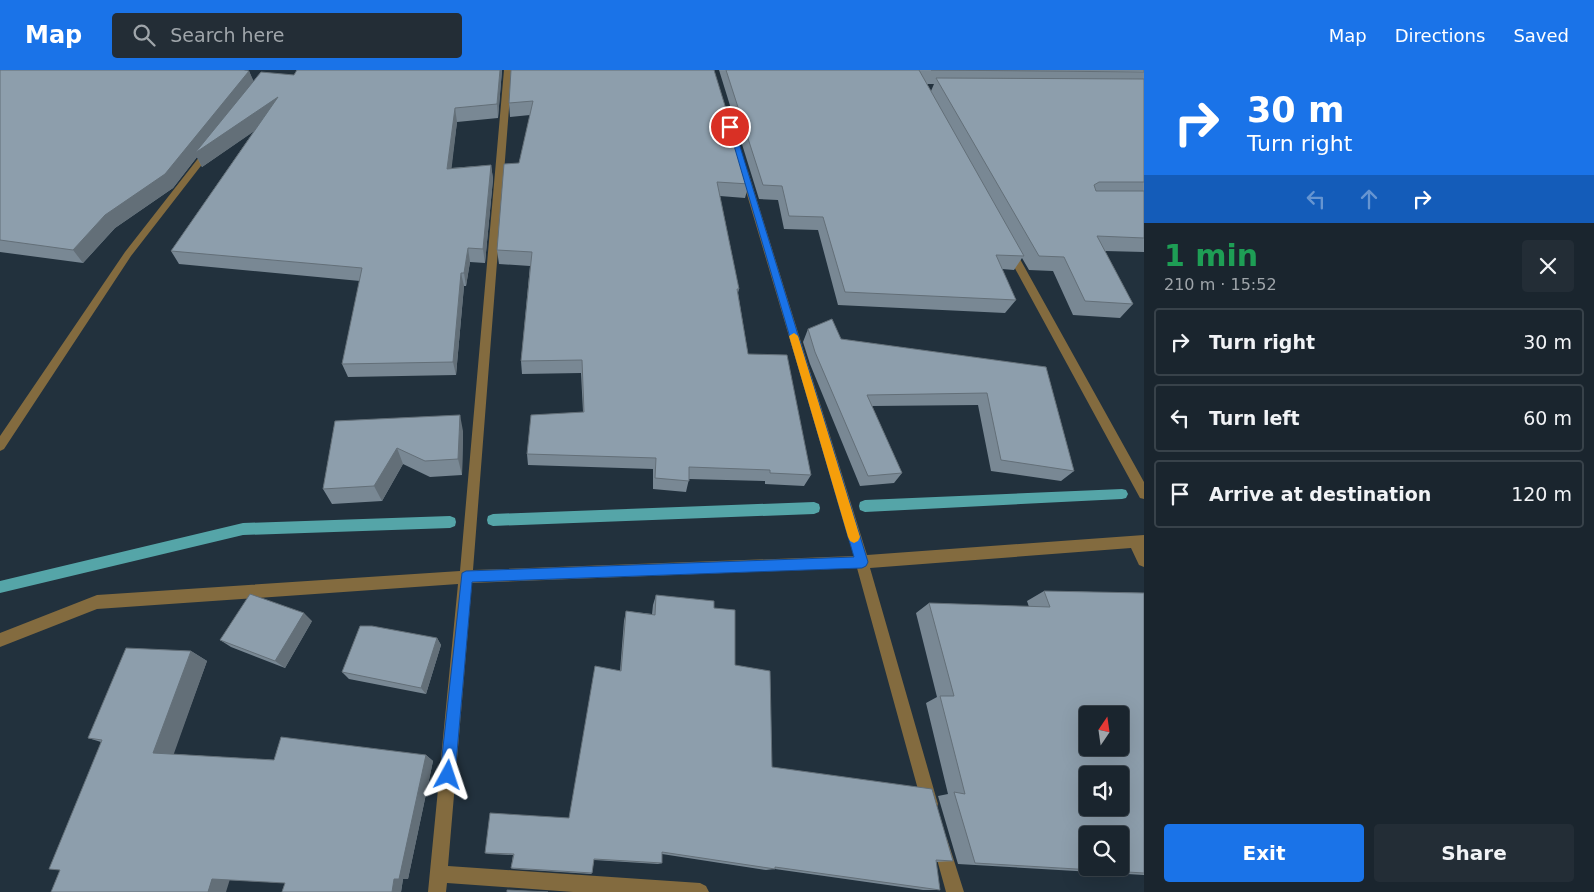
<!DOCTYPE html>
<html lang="en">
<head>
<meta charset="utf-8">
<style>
  :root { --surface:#1a252e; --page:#232d36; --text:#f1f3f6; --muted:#9fa5aa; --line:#38424a; --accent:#1a73e8 }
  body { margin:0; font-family:"DejaVu Sans",sans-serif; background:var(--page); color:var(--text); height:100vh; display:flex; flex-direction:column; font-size:19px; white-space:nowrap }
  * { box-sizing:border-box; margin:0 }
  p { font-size:16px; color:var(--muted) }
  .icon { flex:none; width:28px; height:28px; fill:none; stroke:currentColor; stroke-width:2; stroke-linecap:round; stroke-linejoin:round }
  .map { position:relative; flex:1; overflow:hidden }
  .sheet { display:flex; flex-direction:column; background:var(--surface); width:450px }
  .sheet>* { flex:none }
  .guide { background:#1a73e8; color:#fff; overflow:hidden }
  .needle { width:32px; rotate:13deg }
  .tools { position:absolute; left:1079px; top:636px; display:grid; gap:10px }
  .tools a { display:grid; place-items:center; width:50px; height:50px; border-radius:5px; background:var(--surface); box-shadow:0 5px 20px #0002,0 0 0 1px var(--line); font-size:25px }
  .pin { position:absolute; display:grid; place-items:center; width:42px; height:42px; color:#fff; margin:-21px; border:2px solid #fff; border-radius:50%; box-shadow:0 1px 5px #0007 }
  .me { position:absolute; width:55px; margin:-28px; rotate:5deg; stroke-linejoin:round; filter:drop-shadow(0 0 4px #0008) }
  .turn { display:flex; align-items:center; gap:18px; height:105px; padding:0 20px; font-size:22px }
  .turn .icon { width:65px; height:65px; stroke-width:2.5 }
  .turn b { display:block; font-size:35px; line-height:42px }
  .lanes { display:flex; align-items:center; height:48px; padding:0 20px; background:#0003; justify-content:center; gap:25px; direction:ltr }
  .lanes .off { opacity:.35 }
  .round { display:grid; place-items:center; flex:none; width:52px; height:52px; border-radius:5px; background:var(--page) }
  .head { display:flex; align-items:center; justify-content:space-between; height:85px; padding:0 20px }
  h1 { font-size:30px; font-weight:600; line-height:38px; color:#1e9e55 }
  .action { display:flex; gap:10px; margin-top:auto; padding:10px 20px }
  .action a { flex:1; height:58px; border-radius:5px; background:var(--accent); color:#fff; font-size:20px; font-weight:600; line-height:58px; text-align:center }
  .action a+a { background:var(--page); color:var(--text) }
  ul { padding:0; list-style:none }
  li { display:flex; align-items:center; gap:15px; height:68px; margin:0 10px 8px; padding:0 10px; border:2px solid var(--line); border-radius:5px }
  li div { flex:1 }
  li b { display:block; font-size:19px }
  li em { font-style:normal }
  header { display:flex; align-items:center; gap:30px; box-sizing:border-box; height:70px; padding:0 25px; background:var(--accent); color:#fff }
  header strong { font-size:24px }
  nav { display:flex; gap:28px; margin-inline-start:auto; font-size:18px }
  .search { width:350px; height:45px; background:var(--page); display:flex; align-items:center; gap:12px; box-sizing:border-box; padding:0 18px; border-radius:5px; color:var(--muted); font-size:19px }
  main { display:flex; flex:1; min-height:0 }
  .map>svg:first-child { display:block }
</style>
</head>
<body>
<header>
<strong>Map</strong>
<div class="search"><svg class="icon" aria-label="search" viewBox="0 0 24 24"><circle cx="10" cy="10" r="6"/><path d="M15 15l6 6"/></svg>Search here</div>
<nav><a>Map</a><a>Directions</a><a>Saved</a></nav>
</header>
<main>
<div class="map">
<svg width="1144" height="822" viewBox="0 0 1144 822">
  <rect width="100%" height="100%" fill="#22313d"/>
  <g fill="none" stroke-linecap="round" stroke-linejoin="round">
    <path fill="#55a5a8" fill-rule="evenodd" d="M1122 419 1126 420 1128 424 1126 428 1122 429 865 442 860 440 859 436 860 432 865 430Z
      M814 432 819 434 820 438 819 442 814 444 493 456 488 454 487 450 488 446 493 444Z
      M450 446 455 448 456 452 455 456 450 458 243 465 0 523V511L243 453Z"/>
    <path fill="#836b3f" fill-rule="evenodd" d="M504 0H512L473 500 854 486 740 101 744 98 748 101 867 485 1144 465V497L1139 495 1131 478 870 498 938 734 936 740 930 742 924 740 922 734 857 498 472 513 448 796 700 813 706 816 709 822H573L447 813 446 822H428L458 514 97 539 0 577V563L97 525 460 501Z
      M207 77 214 79 131 186 4 379 0 381V366L125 182Z
      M1010 177 1015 180 1144 412V429L1140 428 1005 180Z
      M941 767 947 769 949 775 964 822H946L933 775 935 769Z"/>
  </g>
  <path fill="#798894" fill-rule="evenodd" d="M0 0 249 1 253 11 294 5 297 0H502L498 48 457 52 451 98 491 95 493 109 485 193 470 192 466 216H464L456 305 348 307 342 294 360 211 179 194 171 181 254 61 202 97 197 87 173 118 115 158 83 193 0 182Z
    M511 0 749 114 745 128 720 126 739 219 738 223 748 284 811 405 804 416 765 414V411L689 409 686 422 653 419V399L528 395 527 384 583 342 581 303 522 304 521 291 530 196 499 194 497 180 519 93 530 45 510 47 509 33Z
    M719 0H1144V182L1105 181 1133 234 1120 248 1073 245 1053 201 1029 200 1022 188 1014 200 1002 199 1016 230 1005 243 838 235 818 160 784 159 778 130 759 129ZM927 14H934L931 21Z
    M808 259 841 269 1046 297 1074 401 1061 411 991 401 978 335 872 336 902 403 894 413 860 416 810 294 803 272Z
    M335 351 463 361 462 405 430 407 403 394 382 431 332 434 323 419Z
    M1044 521 1144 523V805L958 794 938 726 948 724 926 633 937 627 916 543 929 533 1029 537 1027 531Z
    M656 525 714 538 772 697 953 791 936 792 940 820H923L775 799 766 800 662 784V793L658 794 594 790 592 803 591 804 514 799 511 798 513 785 489 784 485 783 569 748 620 601 624 551 626 541 652 544 653 535Z
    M312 551 285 598 231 577 220 570Z
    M437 568 441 575 426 624 349 609 342 602Z
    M191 581 207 591 173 684 274 690 426 685 433 691 408 809H403L401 822H282L285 813 60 800 101 672 88 668Z"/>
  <path fill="#636f78" d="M500 0H502L498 48 497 34Z
    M249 1 255 14 278 27 284 41 202 97 197 87 173 118 115 158 83 193 73 180 105 145Z
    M455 38 457 52 450 112 447 99Z
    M491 95 493 109 485 193 483 179Z
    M468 178 470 192 466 216 464 203Z
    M461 203 464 216 456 305 453 292Z
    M460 345 463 361 462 405 458 389Z
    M397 378 403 394 382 431 374 416Z
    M304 543 312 551 285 598 275 591Z
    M437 568 441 575 426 624 421 618Z
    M191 581 207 591 172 689 153 683Z
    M426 685 433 691 408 809H403L401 822H392L394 809Z
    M212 809H230L226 822H208Z"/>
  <path fill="#8d9eac" stroke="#636f78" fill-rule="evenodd" d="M0 0H244L249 1 165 104 105 145 73 180 0 170Z
    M297 0H500L497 34 455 38 447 99 491 95 483 179 468 178 464 203H461L453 292 342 294 362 198 171 181 278 27 195 83 261 2 294 5Z
    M511 0H714L749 114 717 112 739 219H737L748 284 787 285 811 405 770 403V400L689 397V411L655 408 656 388 527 384 531 345 584 342 582 290 521 291 532 182 497 180 504 94 519 93 533 31 509 33Z
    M726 0H919L1024 186 996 185 1016 230 845 222 823 147 789 146 782 116 763 115Z
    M931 0H1144V2Z
    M936 8 1144 9V112H1099L1094 115 1096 121H1144V168L1097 166 1133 234 1085 231 1064 187 1039 186Z
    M832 249 841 269 1046 297 1074 401 1001 390 987 323 867 325 902 403 868 406 815 282 808 259Z
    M460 345 458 389 425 391 397 378 374 416 323 419 335 351Z
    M1044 521 1144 523V803L975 793 954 722 965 724 940 626H954L929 533 1050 537ZM1088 645H1120V678H1088ZM1088 705H1120V738H1088ZM1088 765H1120V798H1088Z
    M250 524 304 543 275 591 220 570Z
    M656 525 714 531V538L735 540V595L770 601 772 697 932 719 953 791 936 790 940 820 775 797V799L662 782V793L594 789 592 803 511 798 514 784 485 783 490 743 569 748 595 596 621 601 626 541 655 545Z
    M360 556H372L437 568 421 618 342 602Z
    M126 578 191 581 153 683 274 690 281 667 426 685 399 809H394L392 822H282L285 813 212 809 208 822H51L60 800 49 799 102 670 88 668Z
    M507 820 548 822H507Z"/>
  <path fill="#1a73e8" stroke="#114b97" d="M728 55 734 57 868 492 866 496 862 498 472 512 455 705 453 710 448 712 442 710 440 705 462 503 466 501 854 487Z"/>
  <path fill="#f59e0b" d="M794 263 798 266 860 467 858 471 854 473 850 471 848 467 789 266Z"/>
</svg>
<div class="tools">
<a><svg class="needle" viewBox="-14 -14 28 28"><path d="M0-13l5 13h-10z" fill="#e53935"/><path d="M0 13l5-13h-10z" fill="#9fa5aa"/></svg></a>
<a><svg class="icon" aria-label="sound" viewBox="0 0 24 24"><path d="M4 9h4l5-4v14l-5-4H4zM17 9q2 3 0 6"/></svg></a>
<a><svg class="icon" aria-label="search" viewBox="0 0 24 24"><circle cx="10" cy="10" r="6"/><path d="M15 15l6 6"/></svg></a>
</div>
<div class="pin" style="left:730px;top:57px;background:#d93025"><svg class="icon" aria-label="arrive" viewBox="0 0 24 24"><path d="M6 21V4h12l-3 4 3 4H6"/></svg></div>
<svg class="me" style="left:448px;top:705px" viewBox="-20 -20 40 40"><path d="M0-17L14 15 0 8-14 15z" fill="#1a73e8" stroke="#fff" stroke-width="4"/></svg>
</div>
<section class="sheet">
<div class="guide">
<div class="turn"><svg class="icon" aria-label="right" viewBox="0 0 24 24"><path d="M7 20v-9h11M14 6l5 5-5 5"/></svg><div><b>30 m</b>Turn right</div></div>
<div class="lanes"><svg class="icon off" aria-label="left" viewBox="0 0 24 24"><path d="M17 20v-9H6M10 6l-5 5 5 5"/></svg><svg class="icon off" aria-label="ahead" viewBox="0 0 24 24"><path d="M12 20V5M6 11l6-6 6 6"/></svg><svg class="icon" aria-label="right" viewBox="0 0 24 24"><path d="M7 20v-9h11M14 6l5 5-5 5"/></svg></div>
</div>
<div class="head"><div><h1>1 min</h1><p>210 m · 15:52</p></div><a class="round"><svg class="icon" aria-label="close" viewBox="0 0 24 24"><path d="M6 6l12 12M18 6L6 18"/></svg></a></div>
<ul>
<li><svg class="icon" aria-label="right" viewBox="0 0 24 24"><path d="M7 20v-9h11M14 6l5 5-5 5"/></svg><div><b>Turn right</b></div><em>30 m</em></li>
<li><svg class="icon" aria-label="left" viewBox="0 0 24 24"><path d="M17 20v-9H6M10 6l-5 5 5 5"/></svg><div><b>Turn left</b></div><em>60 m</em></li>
<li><svg class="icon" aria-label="arrive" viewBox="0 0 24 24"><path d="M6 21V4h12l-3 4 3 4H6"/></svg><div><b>Arrive at destination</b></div><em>120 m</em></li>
</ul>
<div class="action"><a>Exit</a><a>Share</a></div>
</section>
</main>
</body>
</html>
